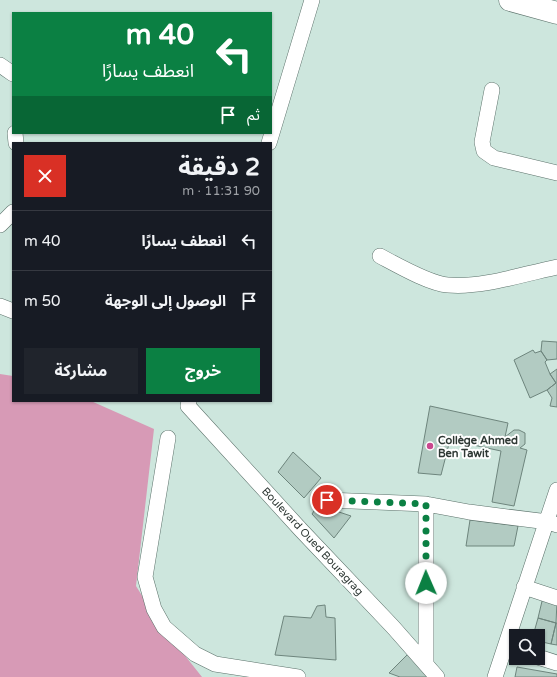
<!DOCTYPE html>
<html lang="ar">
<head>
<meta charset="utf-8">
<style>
  :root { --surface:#171b24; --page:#20242c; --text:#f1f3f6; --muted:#9ea1a6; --line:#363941; --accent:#0b8043 }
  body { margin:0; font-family:"Varela Round","Noto Sans Arabic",sans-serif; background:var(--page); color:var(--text); direction:rtl; height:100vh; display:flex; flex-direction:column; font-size:15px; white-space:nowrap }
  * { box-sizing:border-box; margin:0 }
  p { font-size:13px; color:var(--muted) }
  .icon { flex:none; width:22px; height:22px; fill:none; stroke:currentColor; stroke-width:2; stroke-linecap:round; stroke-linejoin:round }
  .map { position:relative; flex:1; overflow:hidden; direction:ltr }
  .details { position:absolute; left:12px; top:142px; width:260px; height:260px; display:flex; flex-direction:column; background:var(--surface); border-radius:0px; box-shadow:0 1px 3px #0004; direction:rtl }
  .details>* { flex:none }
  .banner { position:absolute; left:12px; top:12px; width:260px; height:122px; border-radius:0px; box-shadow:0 1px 3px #0004; direction:rtl; background:#0b8043; color:#fff; overflow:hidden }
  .tools { position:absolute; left:509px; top:629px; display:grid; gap:8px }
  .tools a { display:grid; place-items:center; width:36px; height:36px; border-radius:0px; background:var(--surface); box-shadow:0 1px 3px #0004; font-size:20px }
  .pin { position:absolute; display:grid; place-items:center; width:34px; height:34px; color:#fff; margin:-17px; border:2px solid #fff; border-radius:50%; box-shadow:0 1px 4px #0007 }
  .me { position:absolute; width:44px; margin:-22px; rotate:359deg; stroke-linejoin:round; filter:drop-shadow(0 0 3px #0008) }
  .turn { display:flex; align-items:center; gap:14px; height:84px; padding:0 12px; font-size:18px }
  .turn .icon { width:52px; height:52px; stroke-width:2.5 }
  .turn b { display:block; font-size:28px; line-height:34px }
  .then { display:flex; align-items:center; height:38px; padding:0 12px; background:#0003; gap:8px; font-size:15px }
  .round { display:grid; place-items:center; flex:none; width:42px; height:42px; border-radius:0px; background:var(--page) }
  .headline { display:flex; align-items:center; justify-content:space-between; height:68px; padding:0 12px }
  h1 { font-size:24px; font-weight:700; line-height:30px }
  .cta { display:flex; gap:8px; margin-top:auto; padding:8px 12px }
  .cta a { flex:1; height:46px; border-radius:0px; background:var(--accent); color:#fff; font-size:16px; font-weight:700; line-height:46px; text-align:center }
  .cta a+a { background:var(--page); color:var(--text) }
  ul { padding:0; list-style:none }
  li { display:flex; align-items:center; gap:12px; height:60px; padding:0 12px; border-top:1px solid var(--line) }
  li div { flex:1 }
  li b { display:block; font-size:15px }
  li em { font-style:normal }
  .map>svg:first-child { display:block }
</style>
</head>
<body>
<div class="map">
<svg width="557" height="677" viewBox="0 0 557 677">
  <rect width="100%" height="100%" fill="#cde6dd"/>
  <path fill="#d79ab6" d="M0 374 13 376V401H91L154 429 136 586 159 623 202 677H0Z"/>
  <path fill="#b2cbc2" stroke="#6e857d" d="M542 341 557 342V359L547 360 541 351Z
    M533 350 535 353 541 351 547 360 545 362 550 374 556 383 547 390 530 398 514 360Z
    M557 369V407L550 406 552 398 547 390 556 383 550 374Z
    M430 406 508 423 505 437 514 430H519L525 433V444L520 448 527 450 514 506 492 502 501 451 450 440 441 475 418 473Z
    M293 452 321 478 304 498 278 472Z
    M318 505 351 516 334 538 312 514Z
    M470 520 518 526 514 546H466Z
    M543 597 557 601 556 623 538 618Z
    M325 605 326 617 335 618 336 660 275 655 284 616 311 618 317 606Z
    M538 618 556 623 551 644 538 641V636H533Z
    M556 623H557V645L551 644Z
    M410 652 431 677H400L389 673Z
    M517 667 557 674V677H515Z"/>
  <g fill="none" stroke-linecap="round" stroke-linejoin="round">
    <g stroke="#5b716a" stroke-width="16">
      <path id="minor" d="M0 65 13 74
        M492 90 482 142 484 151 494 158 557 173
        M15 133 16 143
        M269 143 312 0
        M0 225 13 212
        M380 256C397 265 430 284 448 285 484 288 522 274 557 267
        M0 306 13 311
        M189 401 188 406 301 530 393 627 437 677
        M168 438 145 577 154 609 164 627 195 654 215 664 298 677
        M327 500 426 504 469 512 548 522 557 525
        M426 504V663
        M524 587 557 598
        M538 657 557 663
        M495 677 557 490"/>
    </g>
    <g stroke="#5b716a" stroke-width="23">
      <path id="highway" d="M510 0 557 13"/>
    </g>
    <use href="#minor" stroke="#fff" stroke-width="15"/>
    <use href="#highway" stroke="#fff" stroke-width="22"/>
  </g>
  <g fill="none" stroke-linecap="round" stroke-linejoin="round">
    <path stroke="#0b8043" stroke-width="7" stroke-dasharray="0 12.6" d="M327 500 426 504V583"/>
  </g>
  <circle fill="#ca478e" stroke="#fff" stroke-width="1.5" cx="430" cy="446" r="4"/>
  <g text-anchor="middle" stroke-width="4" stroke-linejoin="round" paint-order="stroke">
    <g font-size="11" font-weight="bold" fill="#2e3834" stroke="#fff" text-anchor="start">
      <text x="438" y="444">Collège Ahmed<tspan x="438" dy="13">Ben Tawit</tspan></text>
    </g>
    <g font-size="11" fill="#2e3834" stroke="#fff">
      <text transform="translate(313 541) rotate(47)" y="4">Boulevard Oued Bouragrag</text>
    </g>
  </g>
</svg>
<div class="tools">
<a><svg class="icon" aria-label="search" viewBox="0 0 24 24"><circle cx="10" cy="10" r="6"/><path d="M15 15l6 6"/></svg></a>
</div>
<div class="pin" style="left:327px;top:500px;background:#d93025"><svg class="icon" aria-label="arrive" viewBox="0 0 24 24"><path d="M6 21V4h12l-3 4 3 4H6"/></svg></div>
<svg class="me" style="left:426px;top:583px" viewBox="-20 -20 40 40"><circle r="19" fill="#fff"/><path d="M0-13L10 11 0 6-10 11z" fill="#0b8043"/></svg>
<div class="banner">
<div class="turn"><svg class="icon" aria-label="left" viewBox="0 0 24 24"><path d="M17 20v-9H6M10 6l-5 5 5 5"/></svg><div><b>40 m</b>انعطف يسارًا</div></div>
<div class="then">ثم<svg class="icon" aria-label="arrive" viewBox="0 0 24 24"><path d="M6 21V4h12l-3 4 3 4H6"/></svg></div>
</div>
<section class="details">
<div class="headline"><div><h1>2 دقيقة</h1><p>90 m · 11:31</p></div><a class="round" style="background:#d93025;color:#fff"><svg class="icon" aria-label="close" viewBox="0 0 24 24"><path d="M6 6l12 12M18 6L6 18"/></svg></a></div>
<ul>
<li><svg class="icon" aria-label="left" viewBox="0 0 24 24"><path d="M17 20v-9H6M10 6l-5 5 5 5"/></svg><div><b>انعطف يسارًا</b></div><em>40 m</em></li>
<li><svg class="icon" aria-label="arrive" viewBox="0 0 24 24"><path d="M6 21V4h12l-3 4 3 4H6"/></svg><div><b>الوصول إلى الوجهة</b></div><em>50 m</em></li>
</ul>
<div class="cta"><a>خروج</a><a>مشاركة</a></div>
</section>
</div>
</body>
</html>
